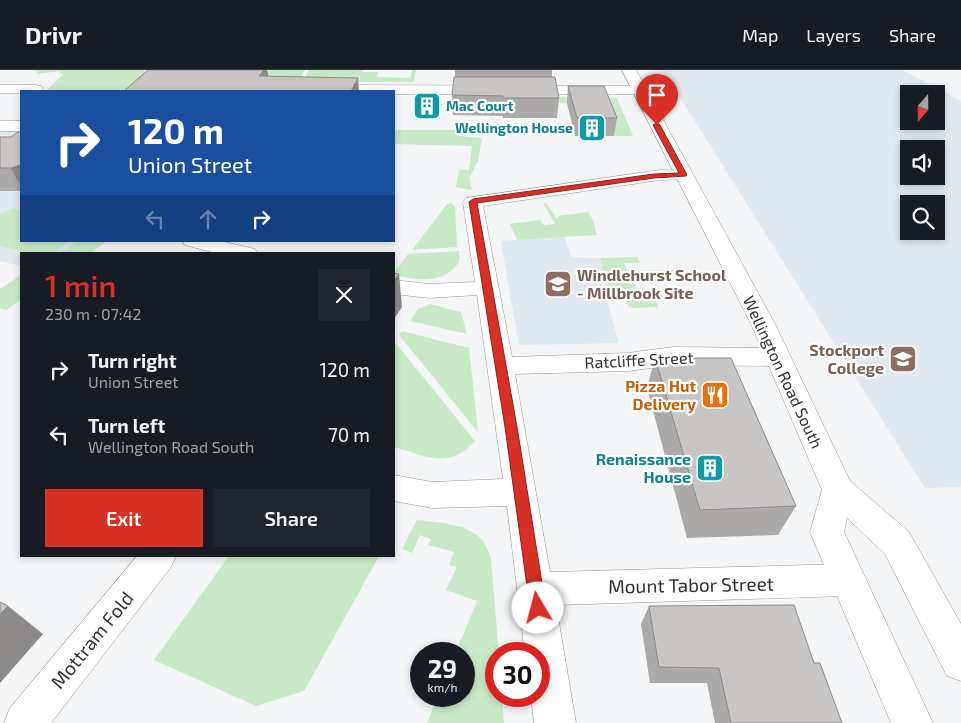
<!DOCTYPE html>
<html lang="en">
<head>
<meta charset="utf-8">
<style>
  :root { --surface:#171b24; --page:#20242c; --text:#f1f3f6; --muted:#9ea1a6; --line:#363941; --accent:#d93025 }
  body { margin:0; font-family:"Exo 2",sans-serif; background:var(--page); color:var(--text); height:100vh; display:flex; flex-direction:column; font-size:19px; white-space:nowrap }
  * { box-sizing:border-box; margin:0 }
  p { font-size:16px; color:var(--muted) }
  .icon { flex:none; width:28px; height:28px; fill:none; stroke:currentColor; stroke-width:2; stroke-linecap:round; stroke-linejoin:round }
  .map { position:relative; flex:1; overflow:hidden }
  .sheet { position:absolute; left:20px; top:182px; width:375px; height:305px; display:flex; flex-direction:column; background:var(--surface); border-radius:0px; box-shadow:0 2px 8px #0003 }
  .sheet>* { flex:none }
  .banner { position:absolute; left:20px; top:20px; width:375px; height:152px; border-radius:0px; box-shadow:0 2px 8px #0003; background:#1a4fa0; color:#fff; overflow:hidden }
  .needle { width:32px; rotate:200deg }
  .buttons { position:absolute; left:900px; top:15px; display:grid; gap:10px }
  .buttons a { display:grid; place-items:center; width:45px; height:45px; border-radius:0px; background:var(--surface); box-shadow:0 2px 8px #0003; font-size:25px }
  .speed { position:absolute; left:410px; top:572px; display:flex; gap:10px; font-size:25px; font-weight:700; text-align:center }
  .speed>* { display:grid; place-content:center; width:65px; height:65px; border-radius:50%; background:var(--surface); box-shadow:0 2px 8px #0003; line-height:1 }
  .speed small { font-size:12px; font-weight:400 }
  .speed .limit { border:8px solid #d22; background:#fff; color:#111 }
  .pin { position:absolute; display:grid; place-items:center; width:42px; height:42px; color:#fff; margin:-51px -21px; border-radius:50% 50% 50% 0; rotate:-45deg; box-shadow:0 0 5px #0007 }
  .pin .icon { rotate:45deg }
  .me { position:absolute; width:55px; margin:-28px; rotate:352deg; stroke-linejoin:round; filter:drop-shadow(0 0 4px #0008) }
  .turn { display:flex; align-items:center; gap:18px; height:105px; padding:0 25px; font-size:22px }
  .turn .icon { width:65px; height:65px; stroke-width:2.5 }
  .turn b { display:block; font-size:35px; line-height:42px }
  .lanes { display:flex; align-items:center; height:48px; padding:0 25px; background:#0003; justify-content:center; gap:25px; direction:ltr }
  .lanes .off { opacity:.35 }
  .round { display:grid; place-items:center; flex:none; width:52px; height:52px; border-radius:0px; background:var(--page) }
  .head { display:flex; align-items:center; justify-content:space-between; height:85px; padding:0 25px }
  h1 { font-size:30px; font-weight:600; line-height:38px; color:var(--accent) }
  .primary-button { display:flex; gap:10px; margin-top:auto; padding:10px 25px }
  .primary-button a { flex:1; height:58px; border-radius:0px; background:var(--accent); color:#fff; font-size:20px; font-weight:600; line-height:58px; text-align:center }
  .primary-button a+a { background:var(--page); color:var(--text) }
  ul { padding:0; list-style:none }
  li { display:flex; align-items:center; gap:15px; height:65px; padding:0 25px }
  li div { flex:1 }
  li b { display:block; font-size:19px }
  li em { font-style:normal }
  header { display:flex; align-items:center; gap:30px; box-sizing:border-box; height:70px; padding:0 25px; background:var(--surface); border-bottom:1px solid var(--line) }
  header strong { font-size:24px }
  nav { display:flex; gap:28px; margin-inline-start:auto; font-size:18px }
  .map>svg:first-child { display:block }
</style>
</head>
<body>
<header>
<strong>Drivr</strong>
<nav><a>Map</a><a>Layers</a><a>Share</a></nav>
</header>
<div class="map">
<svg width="961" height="653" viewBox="0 0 961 653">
  <rect width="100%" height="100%" fill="#f3f5f6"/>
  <path fill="#e1e9f0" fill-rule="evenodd" d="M659 0H902L961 31V417L925 418 664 2ZM909 24H936V51H909ZM909 79H936V106H909ZM909 134H936V161H909Z
    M0 62H21V171H77L58 184H21V196L0 191Z
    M565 167 571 187 600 188 610 227 606 228 619 273 519 275 501 171Z"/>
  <path fill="#c9eac7" d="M35 0H305L291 21H46L63 4H59L61 1 36 4 39 1H33Z
    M309 0H362V2H378L377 7 410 8 412 0H416L414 12H303Z
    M534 27 617 28 633 66H614L602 33H535Z
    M394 60H459V66L482 68 478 91 469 108 472 120 456 117 459 100H469L472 76 394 74Z
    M451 133 455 136 457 177 412 180 447 134Z
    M543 133H546L556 148H559L558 146 588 142 593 150 597 165 517 170 510 154 540 150 544 155 555 154Z
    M12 138 21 140V171H70L51 184H32L0 176V145Z
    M77 171H107L89 184H58Z
    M459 181C459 184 460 189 459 192 457 196 453 198 451 201 433 214 413 209 394 205V202L408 184Z
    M638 187 640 193H624L627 201 682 200 683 201 644 202 646 210 634 211 639 227H654L658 237 633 238 628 236 627 231 620 232 619 227H610L600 188Z
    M21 205V230L6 240 0 238V219Z
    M430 234 461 242 467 264 410 251 418 239Z
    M402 261 469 278 478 362 399 265Z
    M394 271 475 371C449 400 426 386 394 377Z
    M417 450 443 453 462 457 477 465 484 472 491 488 499 584H496V626H502L504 653H427L438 626H464V584H455L477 531 446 520 457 497 449 495 454 482 428 475 431 469 420 465 412 483 402 479Z
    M229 486H379L304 621 256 636 154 590Z"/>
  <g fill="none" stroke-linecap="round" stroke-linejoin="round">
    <g stroke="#969799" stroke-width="1">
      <path id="street" d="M0 15H36L41 16 43 19 42 21H21V23H0Z
        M317 15 640 16 645 17 647 20 645 23 640 24H394V21H301L303 18Z
        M0 51H21V61H0Z
        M660 100 690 101 693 105 690 109 660 110 483 136 512 287 628 283 673 277 777 278 786 281 790 287 786 293 777 296 673 295 628 301 515 304 550 502 847 494 860 498 865 510 860 522 847 526 556 535 576 653H534L531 626H539V584H525L507 436 432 438 394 431V405L432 412 503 409 477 225 429 228 394 224V210L429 214 475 212 463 132 466 128Z
        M182 171H220L255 179 258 184H219L185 175Z
        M137 486H176L171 497 51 653H4L10 638Z"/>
    </g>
    <g stroke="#969799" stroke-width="1">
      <path id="highway" d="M622 0H636L775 254 850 411 909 462 961 554V611L947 606 885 484 847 448 844 462 933 653H891L810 462 822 420 751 254Z"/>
    </g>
    <use href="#street" fill="#fff" fill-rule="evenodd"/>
    <use href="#highway" fill="#fff" fill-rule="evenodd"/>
  </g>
  <path fill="#acaaa9" d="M455 0H552V7L559 28 557 48H503V46L453 45 452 25 455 7Z
    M568 16 617 48 614 66H575L567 33Z
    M21 62V121H0V67H11Z
    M655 288 796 436 778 465 687 468 647 318Z
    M649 536 814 593 842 653H715L707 613H650L641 554Z"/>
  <path fill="#8c8b8a" d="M264 0H267L271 16 259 6Z
    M358 8 359 21H351Z
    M21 95V117L11 98Z
    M399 204 402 237 394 249V211Z
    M8 536 43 564 0 613V544Z"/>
  <path fill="#c8c6c5" stroke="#8c8b8a" d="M148 0H264L259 6 358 8 351 21H124Z
    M454 7H555L559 28H503V26L452 25Z
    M568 16H604L617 48H577Z
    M18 62H21V95L11 98H0V67H11Z
    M394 203 399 204 394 211Z
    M655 288H731L796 436 700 440Z
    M0 532 8 536 0 544Z
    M794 535 814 593H820L842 653H731L719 598 659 597 649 536Z"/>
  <path fill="#d93025" stroke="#8d1f18" d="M657 53 660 55 687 105 686 106 654 108 477 133 517 357 546 538 543 543 538 546 533 543 530 538 505 357 469 132 473 129 654 104 679 103 653 55Z"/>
  <defs>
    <g id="building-square" transform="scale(1.4375)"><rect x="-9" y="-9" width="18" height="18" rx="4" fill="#0f9aa8" stroke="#fff"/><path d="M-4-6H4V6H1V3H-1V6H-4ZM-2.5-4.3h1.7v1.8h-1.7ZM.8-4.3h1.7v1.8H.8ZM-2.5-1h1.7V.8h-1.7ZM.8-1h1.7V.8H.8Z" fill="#fff"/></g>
    <g id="school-square" transform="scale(1.4375)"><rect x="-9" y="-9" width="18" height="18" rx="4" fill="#8d6e63" stroke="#fff"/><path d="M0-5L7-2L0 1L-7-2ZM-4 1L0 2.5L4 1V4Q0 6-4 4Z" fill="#fff"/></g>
    <g id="university-square" transform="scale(1.4375)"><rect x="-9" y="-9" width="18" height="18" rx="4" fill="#8d6e63" stroke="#fff"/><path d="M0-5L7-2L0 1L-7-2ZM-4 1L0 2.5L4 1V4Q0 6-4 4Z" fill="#fff"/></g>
    <g id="restaurant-square" transform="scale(1.4375)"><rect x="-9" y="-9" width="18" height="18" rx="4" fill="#e8710a" stroke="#fff"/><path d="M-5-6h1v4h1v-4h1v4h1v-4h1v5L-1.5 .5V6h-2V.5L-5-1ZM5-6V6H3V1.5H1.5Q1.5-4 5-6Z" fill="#fff"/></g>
  </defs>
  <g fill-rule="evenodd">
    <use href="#building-square" x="427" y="36"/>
    <use href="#building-square" x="592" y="58"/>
    <use href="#school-square" x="558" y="214"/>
    <use href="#university-square" x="903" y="289"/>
    <use href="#restaurant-square" x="715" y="325"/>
    <use href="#building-square" x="710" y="398"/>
  </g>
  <g text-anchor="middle" stroke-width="4.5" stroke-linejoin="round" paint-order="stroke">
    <g font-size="14" font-weight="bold" fill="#0d838f" stroke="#fff" text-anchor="start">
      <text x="446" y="41">Mac Court</text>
      <text x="573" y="63" text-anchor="end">Wellington House</text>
    </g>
    <g font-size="16" font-weight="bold" fill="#785e54" stroke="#fff" text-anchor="start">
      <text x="577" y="211">Windlehurst School<tspan x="577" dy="18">- Millbrook Site</tspan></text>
      <text x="884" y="286" text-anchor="end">Stockport<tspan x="884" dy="18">College</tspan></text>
    </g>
    <g font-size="16" fill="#313132" stroke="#fff">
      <text transform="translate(639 290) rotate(-3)" y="6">Ratcliffe Street</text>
      <text transform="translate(783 302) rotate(65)" y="6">Wellington Road South</text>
    </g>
    <g font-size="16" font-weight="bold" fill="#c56008" stroke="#fff" text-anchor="end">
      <text x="696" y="322">Pizza Hut<tspan x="696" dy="18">Delivery</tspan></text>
    </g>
    <g font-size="16" font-weight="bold" fill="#0d838f" stroke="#fff" text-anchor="end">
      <text x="691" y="395">Renaissance<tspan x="691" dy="18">House</tspan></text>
    </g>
    <g font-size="19" fill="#313132" stroke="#fff">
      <text transform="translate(691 515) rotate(-1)" y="7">Mount Tabor Street</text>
      <text transform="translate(92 570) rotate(-51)" y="7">Mottram Fold</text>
    </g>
  </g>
</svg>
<div class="buttons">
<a><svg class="needle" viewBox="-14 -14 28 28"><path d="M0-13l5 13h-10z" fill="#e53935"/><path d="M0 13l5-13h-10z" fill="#9ea1a6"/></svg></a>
<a><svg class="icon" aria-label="sound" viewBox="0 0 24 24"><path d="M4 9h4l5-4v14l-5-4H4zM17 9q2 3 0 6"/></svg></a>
<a><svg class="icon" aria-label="search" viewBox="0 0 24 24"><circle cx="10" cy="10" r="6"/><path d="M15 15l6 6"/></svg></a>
</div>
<div class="speed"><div>29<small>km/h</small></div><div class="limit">30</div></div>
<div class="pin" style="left:657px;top:55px;background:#d93025"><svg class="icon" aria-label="arrive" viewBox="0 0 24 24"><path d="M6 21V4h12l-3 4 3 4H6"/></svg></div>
<svg class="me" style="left:538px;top:538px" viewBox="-20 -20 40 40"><circle r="19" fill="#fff"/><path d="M0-13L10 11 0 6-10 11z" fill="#d93025"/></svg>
<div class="banner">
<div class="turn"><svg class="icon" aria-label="right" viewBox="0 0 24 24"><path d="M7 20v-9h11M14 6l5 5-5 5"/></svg><div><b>120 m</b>Union Street</div></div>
<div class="lanes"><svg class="icon off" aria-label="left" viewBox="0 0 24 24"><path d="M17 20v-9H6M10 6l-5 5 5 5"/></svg><svg class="icon off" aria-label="ahead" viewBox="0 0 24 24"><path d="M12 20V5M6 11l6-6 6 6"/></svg><svg class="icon" aria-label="right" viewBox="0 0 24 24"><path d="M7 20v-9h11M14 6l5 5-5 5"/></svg></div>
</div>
<section class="sheet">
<div class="head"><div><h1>1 min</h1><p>230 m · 07:42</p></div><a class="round"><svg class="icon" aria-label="close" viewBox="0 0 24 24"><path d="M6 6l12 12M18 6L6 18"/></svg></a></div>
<ul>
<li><svg class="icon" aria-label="right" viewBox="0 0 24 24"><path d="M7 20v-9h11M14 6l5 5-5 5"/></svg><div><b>Turn right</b><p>Union Street</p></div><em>120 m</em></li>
<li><svg class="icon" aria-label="left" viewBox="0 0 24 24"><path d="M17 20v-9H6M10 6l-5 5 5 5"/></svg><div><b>Turn left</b><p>Wellington Road South</p></div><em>70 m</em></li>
</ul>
<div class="primary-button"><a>Exit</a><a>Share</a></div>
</section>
</div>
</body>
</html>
